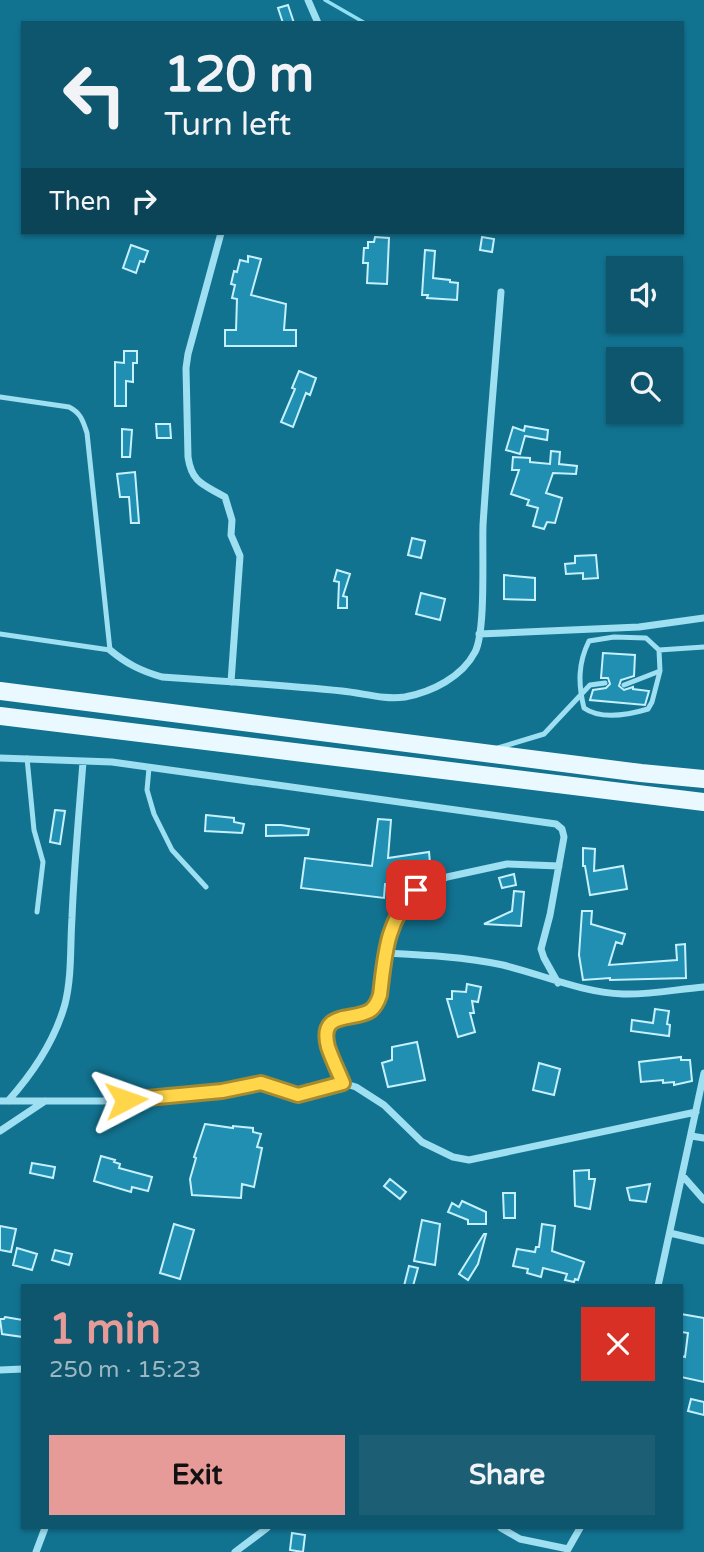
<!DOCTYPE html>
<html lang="en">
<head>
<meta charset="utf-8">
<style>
  :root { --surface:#0e566d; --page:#1c5f75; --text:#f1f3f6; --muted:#9bb7c2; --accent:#e69b98 }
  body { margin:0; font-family:"Varela Round",sans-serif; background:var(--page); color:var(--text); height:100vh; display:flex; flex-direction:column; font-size:26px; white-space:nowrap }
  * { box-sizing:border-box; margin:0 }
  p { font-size:23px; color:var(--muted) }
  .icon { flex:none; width:38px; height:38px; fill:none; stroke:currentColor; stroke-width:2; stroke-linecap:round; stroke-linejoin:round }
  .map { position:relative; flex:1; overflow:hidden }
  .details { position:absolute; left:21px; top:1284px; width:662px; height:245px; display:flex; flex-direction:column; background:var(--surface); border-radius:0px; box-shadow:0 2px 5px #0004 }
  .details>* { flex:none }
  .guide { position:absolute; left:21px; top:21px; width:663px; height:214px; border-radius:0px; box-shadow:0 2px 5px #0004; background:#0e566d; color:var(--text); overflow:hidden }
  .controls { position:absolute; left:606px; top:256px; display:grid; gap:14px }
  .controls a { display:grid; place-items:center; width:77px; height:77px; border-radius:0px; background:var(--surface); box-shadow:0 2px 5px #0004; font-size:35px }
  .pin { position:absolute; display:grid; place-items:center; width:60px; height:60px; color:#fff; margin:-30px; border-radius:14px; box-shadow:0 4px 10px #0006 }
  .me { position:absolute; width:77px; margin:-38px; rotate:86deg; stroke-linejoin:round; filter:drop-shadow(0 0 5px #0008) }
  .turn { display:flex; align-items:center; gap:24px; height:147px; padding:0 28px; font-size:32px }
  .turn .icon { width:91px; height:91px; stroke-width:2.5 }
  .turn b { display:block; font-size:49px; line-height:60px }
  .then { display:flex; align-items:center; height:66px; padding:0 28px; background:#0003; gap:14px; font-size:26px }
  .round { display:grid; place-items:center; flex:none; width:74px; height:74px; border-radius:0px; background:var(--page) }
  .summary { display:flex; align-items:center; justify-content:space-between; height:119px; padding:0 28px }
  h1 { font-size:42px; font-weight:700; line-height:52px; color:var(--accent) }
  .cta { display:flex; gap:14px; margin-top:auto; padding:14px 28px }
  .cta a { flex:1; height:80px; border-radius:0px; background:var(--accent); color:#111; font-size:28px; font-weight:700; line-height:80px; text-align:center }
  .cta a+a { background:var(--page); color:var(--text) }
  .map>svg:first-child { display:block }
</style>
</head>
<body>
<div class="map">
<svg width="704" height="1552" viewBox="0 0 704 1552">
  <rect width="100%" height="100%" fill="#127391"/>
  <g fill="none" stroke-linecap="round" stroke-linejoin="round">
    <path stroke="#90e0f5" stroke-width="3.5" d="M325 0 365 23"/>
  </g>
  <path fill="#208fb1" stroke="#c5f0fd" stroke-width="2" d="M288 5 294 23H283L278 8Z
    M375 237 389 238 387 284 367 283 368 263H363L364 248H368V242H374Z
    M482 237 494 239 492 252 480 250Z
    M131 245 148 251 144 262 140 261 136 273 123 268Z
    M425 250 435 251 433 278 450 280V282L458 283 457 300 427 298 428 295H422Z
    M248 256 261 259 251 295 286 304 284 330H296V346H225V330H236L237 299 232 298 235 285 231 284 234 271 237 272 240 260 248 262Z
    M124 351H137V363H133V382L126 381V406H115V362L124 363Z
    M299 371 316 378 310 395 306 393 293 427 281 422 295 389 292 388Z
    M156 424H170L171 438H157Z
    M525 426 548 430 547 440 525 436 520 454 506 450 513 427 524 431Z
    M122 429 132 430 130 457H122Z
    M551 451 560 452 559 464 577 466 576 474 553 473 546 493 562 498 555 523 547 522 544 529 533 526 538 508 527 505 529 500 511 494 519 470H512L513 457 530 458V462L550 464Z
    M135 472 139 523H131L129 497H120L117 474Z
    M412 538 425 541 421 558 408 555Z
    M596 555 598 578 583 579V573L566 574 565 564 575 563V556Z
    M337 570 350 574 343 596 347 597V608H338L339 582 334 581Z
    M504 575 535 578V600L504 599Z
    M421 593 445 599 440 620 416 614Z
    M603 653 635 655 634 676 621 680 619 686 624 690 633 687V689L649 691 645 705 590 700 593 690 606 688 610 684 608 678H601Z
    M55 810 65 811 60 844 50 842Z
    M206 815 234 818V822L244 824 242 833 205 831Z
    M378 819 391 820 388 858 429 852 430 863 397 868 394 885 385 884 384 898 301 888 305 858 372 866Z
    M266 825H281L309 829 308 835 266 836Z
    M583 848 595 849 594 871 623 866 627 889 590 895 585 866H583Z
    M514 874 516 885 502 888 499 878Z
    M514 891 524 892 521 926 484 924 512 911Z
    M582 911H592L591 924 625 934 622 944 616 942 609 965 677 960 676 945 685 944 686 978 610 980V978L583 980 579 955Z
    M467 984 481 987 478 1002 472 1001 474 1013H470L475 1032 458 1037 447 999H452V991L466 992Z
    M655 1009 669 1011 667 1024 670 1025 669 1036 631 1031 632 1020 653 1023Z
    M417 1042 425 1080 388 1087 382 1063 392 1060V1047Z
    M681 1057V1060H690L692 1081 674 1085V1082L663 1083V1080L641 1082 639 1062Z
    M539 1063 560 1069 554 1095 533 1090Z
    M205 1124 233 1128V1126L253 1128V1132L261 1134 257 1147 262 1148 254 1187 242 1184 241 1198 192 1195 190 1179 196 1158 194 1157Z
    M101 1156 115 1160 114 1162 120 1164 119 1168 152 1177 148 1191 132 1187 131 1192 94 1181Z
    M32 1163 55 1167 53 1178 30 1173Z
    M589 1170V1179H595L590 1209 575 1206 574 1171Z
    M390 1179 406 1192 400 1199 384 1186Z
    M650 1184 646 1202 630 1200 627 1188Z
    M503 1193H515V1218H504Z
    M462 1201 486 1212V1224H468V1220L448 1212 452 1203 459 1207Z
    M422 1220 440 1224 435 1265 414 1261Z
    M174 1224 194 1230 180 1279 160 1273Z
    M542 1224 555 1226 552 1251 584 1262 578 1280 575 1279 574 1282 565 1280 567 1274 543 1268 541 1277 527 1273 528 1269 513 1266 517 1249 535 1252 536 1247H539Z
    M0 1226 16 1229 11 1252 0 1250Z
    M484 1234H486L478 1264 468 1280 459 1274Z
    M17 1248 37 1254 32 1270 13 1265Z
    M55 1250 72 1254 69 1265 52 1260Z
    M409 1266 418 1268 413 1286H404Z
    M681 1314 704 1318V1382L681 1377V1356L685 1357 688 1333 681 1332Z
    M5 1317 23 1320V1337L2 1334 0 1319H4Z
    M691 1399 704 1402V1415L688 1411Z
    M292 1533 305 1535 303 1552 290 1550Z"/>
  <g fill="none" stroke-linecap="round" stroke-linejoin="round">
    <path stroke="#9edff2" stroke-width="5" d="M0 397 69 407C81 413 83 421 87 433L110 650 0 634
      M659 650 646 638 614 637 589 641C578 663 578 684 584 708 601 720 628 715 648 709L652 702 660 671
      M624 685 660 671 659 650 704 647
      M498 748 544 734 590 685 605 683
      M27 758 34 830 43 862 37 912
      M149 768 147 790 154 814 172 850 206 887"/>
    <path stroke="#9edff2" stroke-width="7" d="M308 0 318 23
      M221 233 188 354 186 368 188 457C192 484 205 485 225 497L232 520 231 535 240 556 231 682
      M479 634 639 627 704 618
      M110 650C127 664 141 671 162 677 222 681 282 685 342 691 363 693 384 700 405 697 432 692 462 677 475 652 486 631 482 553 483 525 488 447 495 369 501 292
      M0 758 112 762 556 824 562 829 564 837 550 915 541 949 544 958 558 983
      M385 953C425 955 465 957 503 965 544 975 580 992 623 994 650 995 678 989 704 987
      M343 1083C338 1072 332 1059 328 1047 318 1009 355 1022 371 1010 376 1006 378 1001 380 995L392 925 406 901 416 890 447 877 507 864 559 866
      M0 1101H103L149 1098 222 1091 261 1083 297 1095 343 1083 356 1087 384 1105 422 1142 453 1157 469 1160 696 1112
      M8 1101C33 1073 55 1040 65 1004 72 976 70 947 72 918 74 866 79 814 83 762
      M0 1131 45 1101
      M691 1136 704 1138
      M682 1175 704 1200
      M670 1233 704 1241
      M658 1286 704 1073
      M0 1370 23 1369
      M501 1528 520 1539 568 1549
      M567 1551 580 1528
      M36 1552 45 1528
      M235 1552 267 1528"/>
    <path stroke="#e9f9ff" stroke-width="18" d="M0 691 641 773 704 779
      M0 716 704 802"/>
  </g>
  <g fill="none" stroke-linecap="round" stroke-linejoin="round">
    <g stroke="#a68a30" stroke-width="18">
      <path id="route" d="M126 1100 222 1091 261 1083 298 1095 343 1083C338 1071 332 1059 328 1047 318 1009 355 1022 371 1010 376 1006 378 1001 380 995 385 954 386 922 416 890"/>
    </g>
    <use href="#route" stroke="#ffd54a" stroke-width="12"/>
  </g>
</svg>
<div class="controls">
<a><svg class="icon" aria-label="sound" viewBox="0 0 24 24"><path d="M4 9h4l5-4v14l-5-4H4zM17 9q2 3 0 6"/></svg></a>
<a><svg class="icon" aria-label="search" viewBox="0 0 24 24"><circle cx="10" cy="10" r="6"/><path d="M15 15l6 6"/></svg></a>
</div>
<div class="pin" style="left:416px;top:890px;background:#d93025"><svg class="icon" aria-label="arrive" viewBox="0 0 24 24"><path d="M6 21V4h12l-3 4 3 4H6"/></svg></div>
<svg class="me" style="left:126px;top:1100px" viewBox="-20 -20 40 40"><path d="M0-17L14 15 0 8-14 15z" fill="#ffd54a" stroke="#fff" stroke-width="4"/></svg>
<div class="guide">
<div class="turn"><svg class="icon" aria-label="left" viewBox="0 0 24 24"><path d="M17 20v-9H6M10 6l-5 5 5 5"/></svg><div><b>120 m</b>Turn left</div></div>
<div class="then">Then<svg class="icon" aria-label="right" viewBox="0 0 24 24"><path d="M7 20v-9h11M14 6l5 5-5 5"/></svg></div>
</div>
<section class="details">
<div class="summary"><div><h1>1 min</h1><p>250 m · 15:23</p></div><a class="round" style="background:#d93025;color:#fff"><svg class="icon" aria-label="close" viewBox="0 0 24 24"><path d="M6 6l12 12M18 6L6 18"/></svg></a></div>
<div class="cta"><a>Exit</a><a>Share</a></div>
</section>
</div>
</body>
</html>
